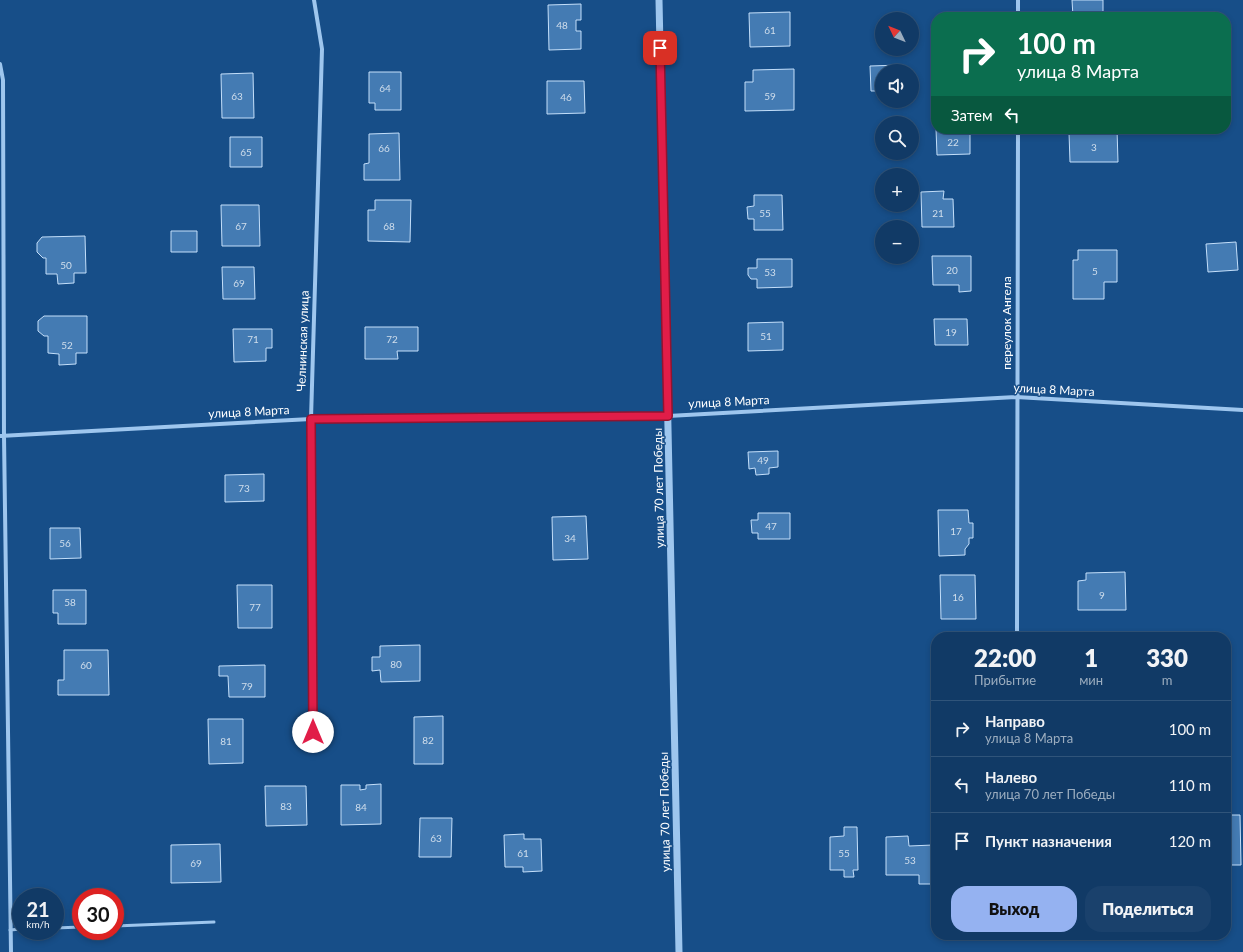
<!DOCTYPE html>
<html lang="ru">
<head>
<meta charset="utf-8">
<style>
  :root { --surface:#113a66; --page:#1a416c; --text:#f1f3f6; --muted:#9cadbf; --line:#30547a; --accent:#95b2f1 }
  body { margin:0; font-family:Lato,sans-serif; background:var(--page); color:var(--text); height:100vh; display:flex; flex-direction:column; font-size:15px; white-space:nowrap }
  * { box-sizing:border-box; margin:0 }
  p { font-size:13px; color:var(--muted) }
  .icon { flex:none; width:22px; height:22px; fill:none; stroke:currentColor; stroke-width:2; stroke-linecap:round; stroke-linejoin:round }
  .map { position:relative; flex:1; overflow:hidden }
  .sheet { position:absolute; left:931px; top:632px; width:300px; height:308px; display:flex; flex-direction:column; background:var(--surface); border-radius:16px; box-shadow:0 2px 6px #0003,0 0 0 1px var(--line) }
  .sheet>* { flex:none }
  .hud { position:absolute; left:931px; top:12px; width:300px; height:122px; border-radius:16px; box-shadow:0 2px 6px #0003,0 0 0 1px var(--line); background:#0b6e4f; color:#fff; overflow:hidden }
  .needle { width:26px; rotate:313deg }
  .controls { position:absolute; left:875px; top:12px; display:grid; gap:8px }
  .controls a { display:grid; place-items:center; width:44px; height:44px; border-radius:50%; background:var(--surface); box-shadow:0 2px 6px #0003,0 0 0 1px var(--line); font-size:20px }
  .speed { position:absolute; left:12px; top:888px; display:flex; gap:8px; font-size:20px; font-weight:700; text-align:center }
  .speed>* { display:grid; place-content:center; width:52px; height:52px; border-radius:50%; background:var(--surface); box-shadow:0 2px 6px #0003,0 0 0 1px var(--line); line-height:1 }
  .speed small { font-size:10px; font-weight:400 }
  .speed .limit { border:6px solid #d22; background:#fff; color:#111 }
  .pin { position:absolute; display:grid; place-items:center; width:34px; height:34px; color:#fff; margin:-17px; border-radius:8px; box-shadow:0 2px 6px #0006 }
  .me { position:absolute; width:44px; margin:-22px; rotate:0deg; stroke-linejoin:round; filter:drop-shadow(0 0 3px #0008) }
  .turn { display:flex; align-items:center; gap:14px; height:84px; padding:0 20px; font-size:18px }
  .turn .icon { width:52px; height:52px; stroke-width:2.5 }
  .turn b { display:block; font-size:28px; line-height:34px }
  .then { display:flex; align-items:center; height:38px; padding:0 20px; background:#0003; gap:8px; font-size:15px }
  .eta { display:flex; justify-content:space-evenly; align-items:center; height:68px; text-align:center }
  .eta b { font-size:24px; font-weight:800; line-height:28px }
  .action { display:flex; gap:8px; margin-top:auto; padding:8px 20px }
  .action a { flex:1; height:46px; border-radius:16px; background:var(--accent); color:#111; font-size:16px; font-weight:800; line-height:46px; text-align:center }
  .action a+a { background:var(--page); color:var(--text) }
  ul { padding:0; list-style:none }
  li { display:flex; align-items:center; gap:12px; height:56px; padding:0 20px; border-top:1px solid var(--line) }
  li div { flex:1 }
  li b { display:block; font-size:15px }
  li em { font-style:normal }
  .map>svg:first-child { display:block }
</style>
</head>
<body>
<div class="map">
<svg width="1243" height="952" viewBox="0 0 1243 952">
  <rect width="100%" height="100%" fill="#174e88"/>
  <path fill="#447bb3" stroke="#c4dffa" d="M1072 0H1103V17H1073Z
    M581 4V20H576V31H581V49L549 50 548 5Z
    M790 12V46L750 47 749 13Z
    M900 65V71H882V91H871L870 66Z
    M794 69V110L745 111V82H753V70Z
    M369 72H401V110H375V103H369Z
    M253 73 254 118H222L221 74Z
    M547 81H584L585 113 547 114Z
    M936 129H970V154L937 155Z
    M1078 129H1117L1118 162H1070L1069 133 1078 132Z
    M399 133 400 180H364V164L369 163V134Z
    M230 137H262V167H230Z
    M944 191 943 199H953L954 227H922L921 192Z
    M754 195H782L783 230H754V219H748L747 207 754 206Z
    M375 200H411L410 242 368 241V210H375Z
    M221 205H259L260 246H222Z
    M171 231H197V252H171Z
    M85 236 86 273H74V283L58 284 57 274H46V258H43L37 252V243L42 237Z
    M1236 242 1238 270 1208 272 1206 244Z
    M1078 250H1117V282H1104V299H1073V260H1078Z
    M932 256H971V291L959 292V285H933Z
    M757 259H792V287L757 288V279H751L748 275V268H757Z
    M222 267H254L255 299H223Z
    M44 316H87V353H76V364L59 365V354L48 353V336H44L38 331V321Z
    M934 319H967L968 345H935Z
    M783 322V350L748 351V323Z
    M365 327H418V351H397L398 359H365Z
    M233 329H272V348H266V361L234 362Z
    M778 451V467L769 468V474L756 475 755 468 749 469 748 452Z
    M264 474V501L225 502V475Z
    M938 510H968L969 523H973V538H969V544L965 549V555L939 556Z
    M758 513H790V539H758V533H752L751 520H758Z
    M586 516 588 559 553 560 552 517Z
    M50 528H80L81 558 50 559Z
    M1125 572 1126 610H1078V581L1086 580V573Z
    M940 575H975L976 619H941Z
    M237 585H272V628H238Z
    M53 590H86V624H58V613H53Z
    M420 645V681L381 682 380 670 372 671V657H380V646Z
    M64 650H108L109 695H58V680H64Z
    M265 665V697H229L228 676H219V666Z
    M443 716V764H414V717Z
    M208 719H243V763L209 764Z
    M381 784V824L341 825V785H360V790L366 789V785Z
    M265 786H306L307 825 266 826Z
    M1226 815H1240L1241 865H1226Z
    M420 818H452L451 857H419Z
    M844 827H857L858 870H853L854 877H844V870H830V837L844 836Z
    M524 834V839H541L542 871 523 872V867H505L504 835Z
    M908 836 909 846 933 845 934 884H919V875H886V837Z
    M220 844 221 882 171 883V845Z"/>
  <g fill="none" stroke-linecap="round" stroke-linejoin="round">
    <path stroke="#9ec6ee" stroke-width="3" d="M115 926 214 922
      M55 928 81 927
      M10 930 21 929"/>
    <path stroke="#9ec6ee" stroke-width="4" d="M1018 17V0
      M0 64 3 80 4 436 11 952
      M0 436 311 419 668 416 1016 397 1243 410
      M1017 637 1018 129
      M313 732 311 419 322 49 314 0"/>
    <path stroke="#9ec6ee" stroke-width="7" d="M659 0 679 952"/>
  </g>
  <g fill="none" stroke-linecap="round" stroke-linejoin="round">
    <g stroke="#92132f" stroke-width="10">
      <path id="route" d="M313 732 311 419 668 416 660 48"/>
    </g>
    <use href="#route" stroke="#e11d48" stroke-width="7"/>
  </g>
  <g text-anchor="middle" stroke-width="3" stroke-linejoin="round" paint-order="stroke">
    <g font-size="10" fill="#d0deec">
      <text x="562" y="29">48</text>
      <text x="770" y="34">61</text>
      <text x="385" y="92">64</text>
      <text x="237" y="100">63</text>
      <text x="770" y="100">59</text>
      <text x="566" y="101">46</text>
      <text x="953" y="146">22</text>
      <text x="1094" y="151">3</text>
      <text x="384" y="152">66</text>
      <text x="246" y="156">65</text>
      <text x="765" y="217">55</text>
      <text x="938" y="217">21</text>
      <text x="241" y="230">67</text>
      <text x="389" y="230">68</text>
      <text x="66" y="269">50</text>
      <text x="952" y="274">20</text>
      <text x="1095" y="275">5</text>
      <text x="770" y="276">53</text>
      <text x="239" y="287">69</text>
      <text x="951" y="336">19</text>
      <text x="766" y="340">51</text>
      <text x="253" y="343">71</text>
      <text x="392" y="343">72</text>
      <text x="67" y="349">52</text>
      <text x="763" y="464">49</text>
      <text x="244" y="492">73</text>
      <text x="771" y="530">47</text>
      <text x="956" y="535">17</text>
      <text x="570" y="542">34</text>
      <text x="65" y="547">56</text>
      <text x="1102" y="599">9</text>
      <text x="958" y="601">16</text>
      <text x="70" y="606">58</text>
      <text x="255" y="611">77</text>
      <text x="396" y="668">80</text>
      <text x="86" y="669">60</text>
      <text x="247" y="690">79</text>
      <text x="428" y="744">82</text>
      <text x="226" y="745">81</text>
      <text x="286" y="810">83</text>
      <text x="361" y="811">84</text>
      <text x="436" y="842">63</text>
      <text x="523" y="857">61</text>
      <text x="844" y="857">55</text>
      <text x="910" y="864">53</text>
      <text x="196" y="867">69</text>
    </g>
    <g font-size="12" fill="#fff" stroke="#174e88">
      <text transform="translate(1007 323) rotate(-90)" y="4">переулок Ангела</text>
      <text transform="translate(303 341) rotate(-88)" y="4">Челнинская улица</text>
      <text transform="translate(1054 390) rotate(3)" y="4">улица 8 Марта</text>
      <text transform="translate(729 402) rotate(-3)" y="4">улица 8 Марта</text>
      <text transform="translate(249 412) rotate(-3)" y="4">улица 8 Марта</text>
      <text transform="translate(659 488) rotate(-91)" y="4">улица 70 лет Победы</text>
      <text transform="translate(665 812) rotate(-91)" y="4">улица 70 лет Победы</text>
    </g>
  </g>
</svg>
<div class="controls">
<a><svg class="needle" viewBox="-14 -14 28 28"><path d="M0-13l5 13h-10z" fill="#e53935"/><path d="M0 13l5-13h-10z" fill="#9cadbf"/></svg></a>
<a><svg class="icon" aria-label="sound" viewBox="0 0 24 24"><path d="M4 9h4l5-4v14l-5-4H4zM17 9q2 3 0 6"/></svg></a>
<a><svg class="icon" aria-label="search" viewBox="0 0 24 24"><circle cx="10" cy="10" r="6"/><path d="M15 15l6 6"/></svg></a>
<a>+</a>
<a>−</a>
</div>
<div class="speed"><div>21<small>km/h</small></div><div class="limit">30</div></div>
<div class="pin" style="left:660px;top:48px;background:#d93025"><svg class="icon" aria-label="arrive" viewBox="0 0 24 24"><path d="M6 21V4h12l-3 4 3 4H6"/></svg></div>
<svg class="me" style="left:313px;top:732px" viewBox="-20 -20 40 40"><circle r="19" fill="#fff"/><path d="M0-13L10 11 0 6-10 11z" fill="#e11d48"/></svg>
<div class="hud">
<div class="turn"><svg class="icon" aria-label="right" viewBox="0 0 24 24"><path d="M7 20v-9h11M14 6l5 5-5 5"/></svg><div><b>100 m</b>улица 8 Марта</div></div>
<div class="then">Затем<svg class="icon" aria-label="left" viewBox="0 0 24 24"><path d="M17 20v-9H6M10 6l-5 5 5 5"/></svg></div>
</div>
<section class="sheet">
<div class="eta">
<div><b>22:00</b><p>Прибытие</p></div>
<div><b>1</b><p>мин</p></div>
<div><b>330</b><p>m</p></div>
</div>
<ul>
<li><svg class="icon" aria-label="right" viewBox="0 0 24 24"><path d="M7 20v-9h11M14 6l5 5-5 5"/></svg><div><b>Направо</b><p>улица 8 Марта</p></div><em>100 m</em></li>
<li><svg class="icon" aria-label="left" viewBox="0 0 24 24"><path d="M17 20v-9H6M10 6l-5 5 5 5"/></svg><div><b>Налево</b><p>улица 70 лет Победы</p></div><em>110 m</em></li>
<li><svg class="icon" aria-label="arrive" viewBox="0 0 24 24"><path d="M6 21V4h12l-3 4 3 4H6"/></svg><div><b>Пункт назначения</b></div><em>120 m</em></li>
</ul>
<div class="action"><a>Выход</a><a>Поделиться</a></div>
</section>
</div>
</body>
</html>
